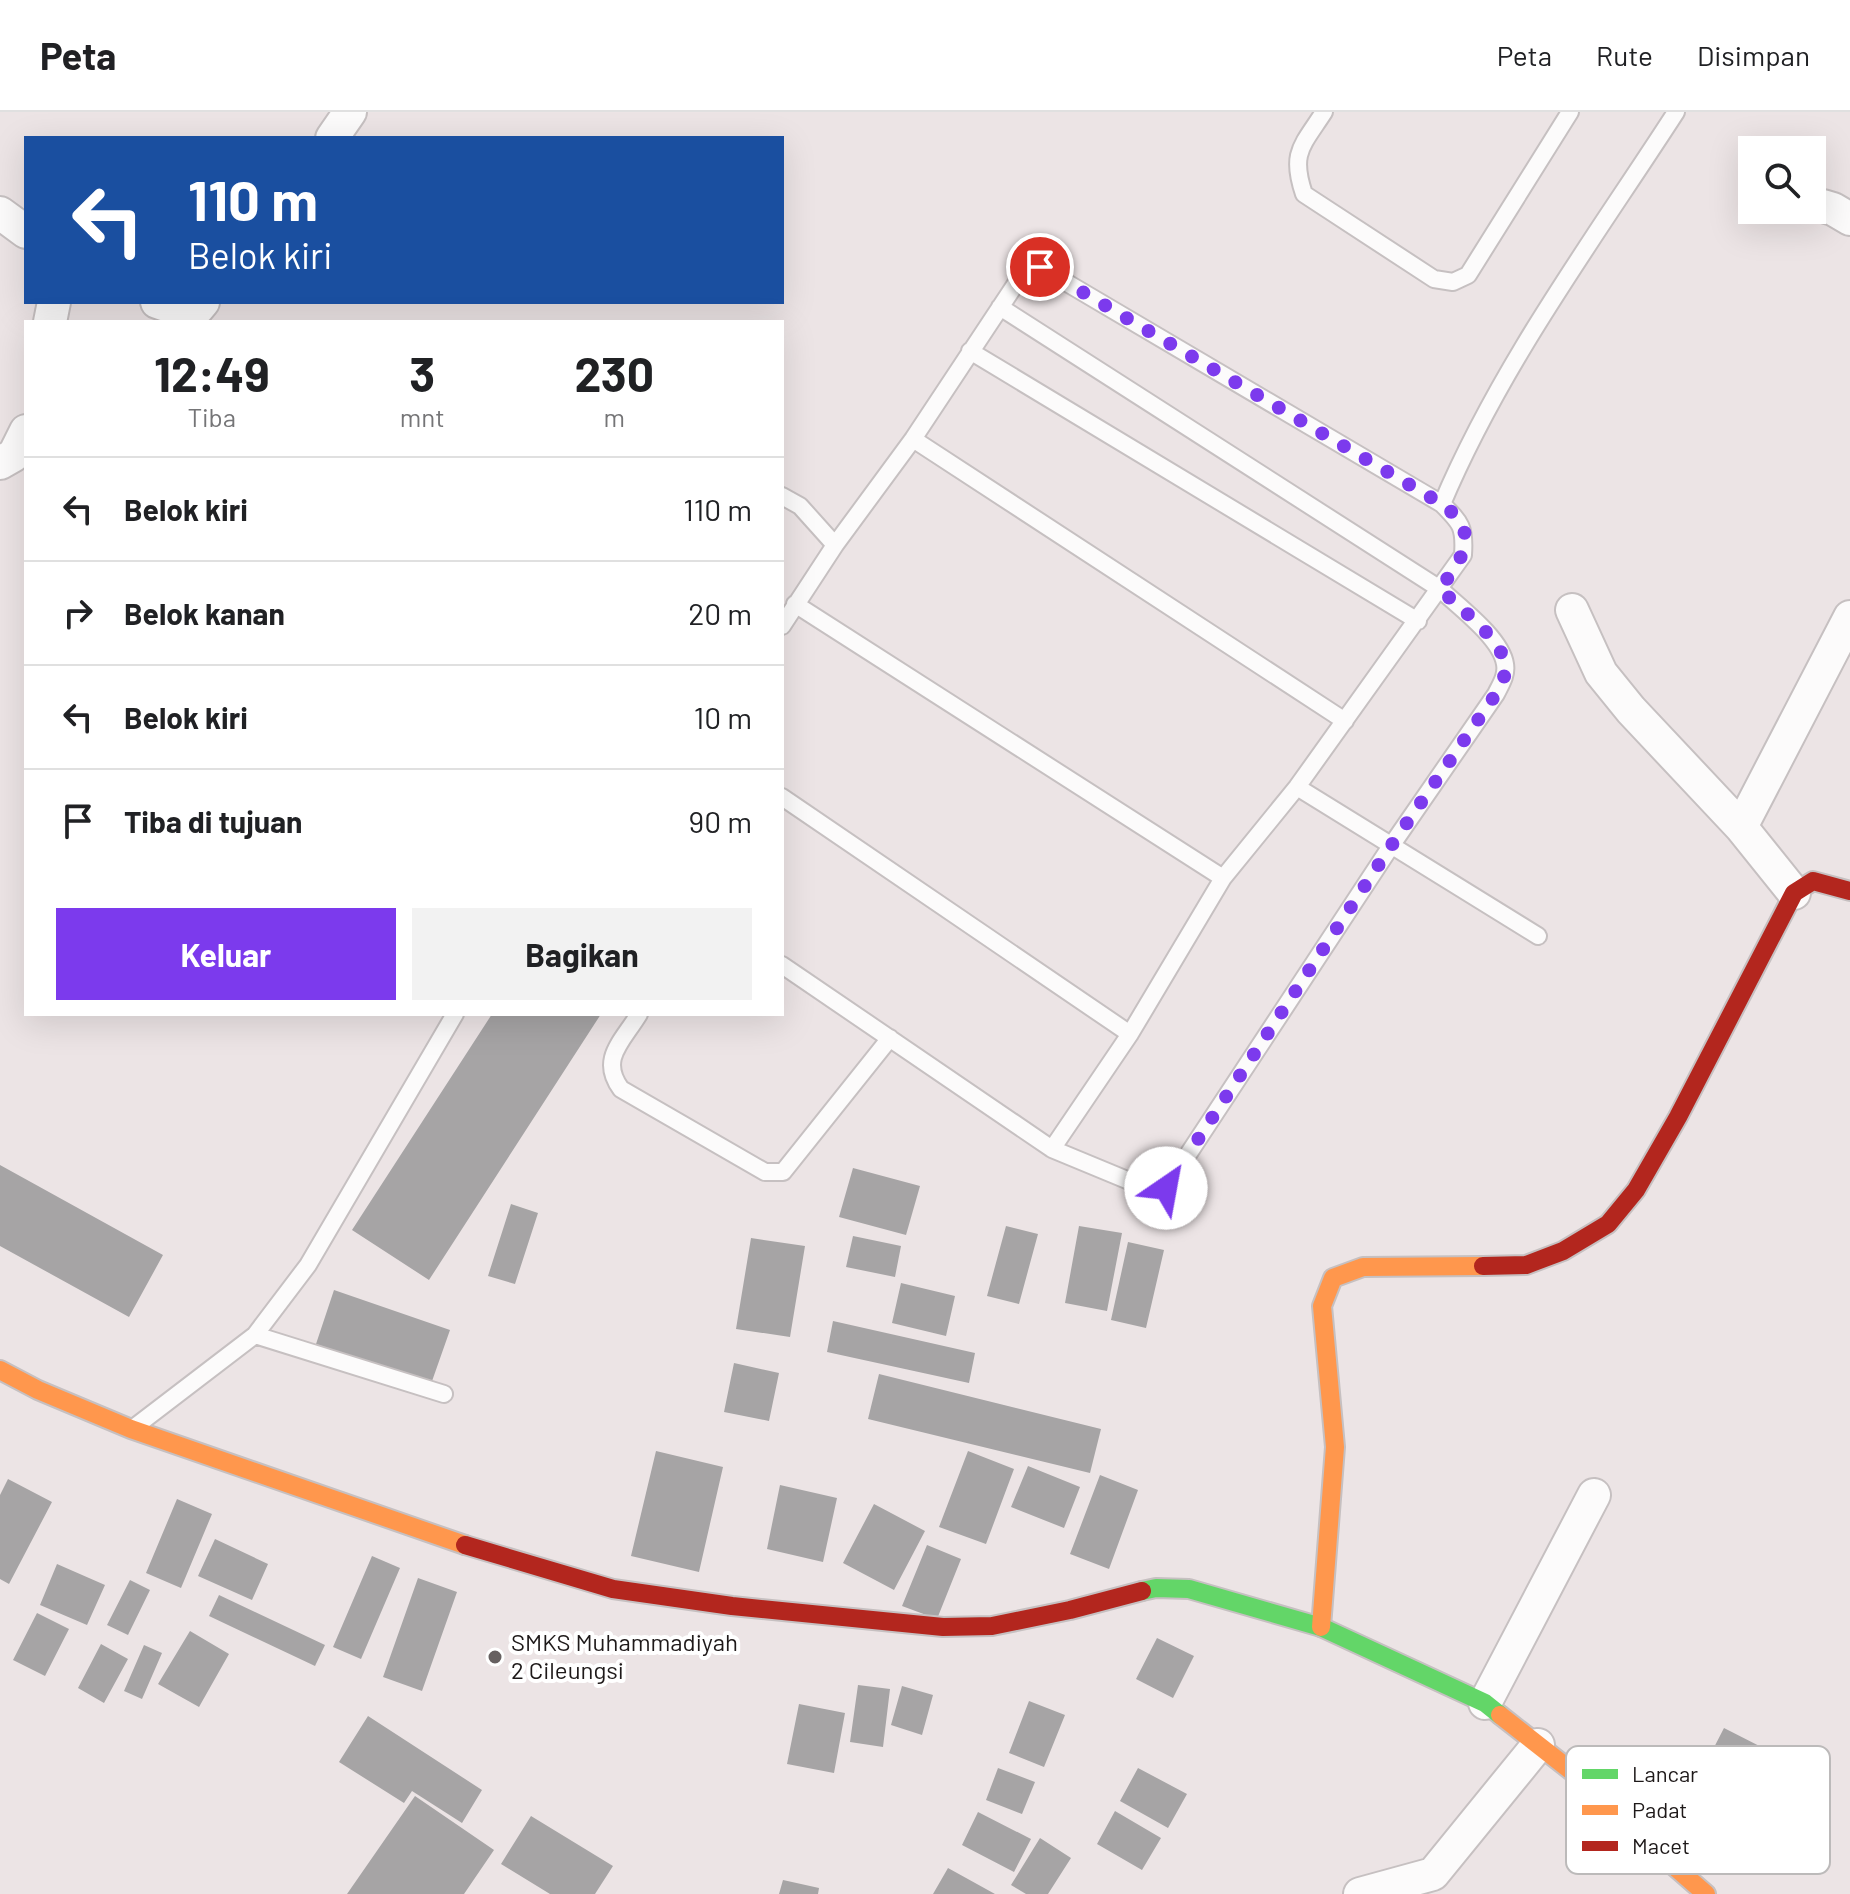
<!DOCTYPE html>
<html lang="id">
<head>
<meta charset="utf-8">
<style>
  :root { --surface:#fff; --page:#f2f2f2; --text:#202124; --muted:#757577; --line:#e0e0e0; --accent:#7c3aed }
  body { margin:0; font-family:Barlow,sans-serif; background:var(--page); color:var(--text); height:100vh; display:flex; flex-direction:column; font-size:30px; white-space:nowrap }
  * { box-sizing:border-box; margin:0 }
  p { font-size:26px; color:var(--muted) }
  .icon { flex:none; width:44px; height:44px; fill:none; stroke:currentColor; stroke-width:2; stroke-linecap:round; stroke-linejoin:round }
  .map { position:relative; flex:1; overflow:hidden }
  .panel { position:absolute; left:24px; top:208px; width:760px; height:696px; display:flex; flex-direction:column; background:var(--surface); border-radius:0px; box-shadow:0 8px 32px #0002 }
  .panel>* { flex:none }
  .guide { position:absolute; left:24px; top:24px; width:760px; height:168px; border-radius:0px; box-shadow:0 8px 32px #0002; background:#1a4fa0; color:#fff; overflow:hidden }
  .tools { position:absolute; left:1738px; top:24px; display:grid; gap:16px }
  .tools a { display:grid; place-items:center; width:88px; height:88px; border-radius:0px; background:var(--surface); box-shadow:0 8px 32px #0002; font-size:40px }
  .pin { position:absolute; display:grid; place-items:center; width:68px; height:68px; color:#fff; margin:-34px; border:4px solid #fff; border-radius:50%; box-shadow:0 2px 8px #0007 }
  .me { position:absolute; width:88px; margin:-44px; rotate:33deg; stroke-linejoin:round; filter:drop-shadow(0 0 6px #0008) }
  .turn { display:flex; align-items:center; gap:28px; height:168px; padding:0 32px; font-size:36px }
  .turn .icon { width:104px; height:104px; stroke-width:2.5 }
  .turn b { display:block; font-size:56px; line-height:68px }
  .eta { display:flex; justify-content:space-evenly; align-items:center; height:136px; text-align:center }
  .eta b { font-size:48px; font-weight:700; line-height:56px }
  .primary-button { display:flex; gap:16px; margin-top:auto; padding:16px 32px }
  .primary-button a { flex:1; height:92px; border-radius:0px; background:var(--accent); color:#fff; font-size:32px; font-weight:700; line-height:92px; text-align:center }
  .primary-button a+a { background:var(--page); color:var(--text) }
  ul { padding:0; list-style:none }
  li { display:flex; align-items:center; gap:24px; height:104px; padding:0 32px; border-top:2px solid var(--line) }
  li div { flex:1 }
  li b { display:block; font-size:30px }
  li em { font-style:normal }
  header { display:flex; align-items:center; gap:48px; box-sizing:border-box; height:112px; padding:0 40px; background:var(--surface); border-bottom:2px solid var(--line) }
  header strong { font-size:38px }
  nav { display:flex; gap:44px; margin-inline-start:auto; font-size:28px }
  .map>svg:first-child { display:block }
</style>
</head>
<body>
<header>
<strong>Peta</strong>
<nav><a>Peta</a><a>Rute</a><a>Disimpan</a></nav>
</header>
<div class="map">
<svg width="1850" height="1782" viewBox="0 0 1850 1782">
  <rect width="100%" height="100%" fill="#ece4e5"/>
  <path fill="#a6a4a5" d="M492 902H601L429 1168 352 1118Z
    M0 1053 163 1143 129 1205 0 1134Z
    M853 1056 920 1074 906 1123 839 1105Z
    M511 1092 538 1101 515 1172 488 1164Z
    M1006 1114 1038 1122 1019 1192 987 1184Z
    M1079 1114 1122 1121 1107 1199 1065 1191Z
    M853 1124 901 1134 895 1165 846 1155Z
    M751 1126 805 1134 790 1225 736 1217Z
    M1128 1130 1164 1138 1146 1216 1111 1208Z
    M901 1171 955 1184 946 1224 892 1211Z
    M334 1178 450 1218 431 1272 316 1232Z
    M833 1209 975 1241 969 1271 827 1240Z
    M734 1251 779 1261 769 1309 724 1300Z
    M879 1262 1101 1317 1090 1361 868 1307Z
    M656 1339 723 1355 699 1460 631 1444Z
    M968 1339 1014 1357 986 1432 939 1415Z
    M1028 1354 1080 1375 1064 1416 1011 1395Z
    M1100 1363 1138 1378 1109 1457 1070 1442Z
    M8 1367 52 1390 9 1472 0 1467V1383Z
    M780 1373 837 1386 823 1450 767 1437Z
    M177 1387 212 1402 181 1476 146 1461Z
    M874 1392 925 1419 894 1478 843 1451Z
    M215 1427 268 1452 252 1488 198 1464Z
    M927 1433 961 1447 937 1507 902 1494Z
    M372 1444 400 1456 361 1547 333 1535Z
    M57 1452 105 1473 87 1513 40 1493Z
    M418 1466 457 1480 422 1579 383 1565Z
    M130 1468 150 1478 128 1523 107 1513Z
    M219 1483 325 1533 315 1554 209 1504Z
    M37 1501 69 1517 45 1564 13 1548Z
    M190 1519 229 1542 199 1595 158 1572Z
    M1157 1526 1194 1544 1173 1586 1136 1567Z
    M101 1532 128 1547 104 1591 78 1576Z
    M144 1533 162 1541 142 1587 124 1579Z
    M858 1573 890 1577 883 1635 850 1630Z
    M902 1574 933 1583 922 1623 891 1613Z
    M1029 1589 1065 1603 1044 1655 1009 1641Z
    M799 1592 845 1601 834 1661 787 1652Z
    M368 1604 482 1678 462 1711 412 1679 404 1691 339 1650Z
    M1724 1616 1785 1647 1768 1680 1707 1649Z
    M998 1656 1035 1670 1022 1702 986 1688Z
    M1138 1656 1187 1682 1168 1716 1120 1689Z
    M415 1684 494 1738 464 1782H347Z
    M1115 1699 1161 1726 1142 1758 1097 1732Z
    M978 1700 1031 1727 1014 1760 962 1733Z
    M531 1704 613 1754 595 1782H550L501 1752Z
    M1040 1726 1071 1746 1048 1782H1026L1011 1773Z
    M948 1756 995 1782H933Z
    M783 1768 819 1776 818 1782H779Z"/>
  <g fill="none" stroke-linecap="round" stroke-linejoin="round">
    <g stroke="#c6c0c1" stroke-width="20">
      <path id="lane" d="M1324 0C1302 34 1290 41 1304 82L1434 167 1453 170 1468 163 1570 0
        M1000 195 1440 477C1459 495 1501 526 1505 552 1507 563 1501 572 1496 582L1391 734 1166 1076 1154 1077 1139 1073 1052 1037
        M970 239 1418 509
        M913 327 1345 609
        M782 384 800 394 835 433
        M795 492 1223 766
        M782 514 835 433 913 327 1015 173 1040 155 1442 392
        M1297 675 1538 824
        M782 685 1130 922
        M782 853 1052 1037 1130 922 1223 766 1297 675 1463 443C1465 415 1461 411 1442 392 1501 252 1594 127 1676 0
        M639 902C622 930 599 947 621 977L765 1060H783L890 926
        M255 1223 444 1282
        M136 1314 255 1223 308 1153 455 902"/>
    </g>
    <g stroke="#c6c0c1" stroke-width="36">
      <path id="street" d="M332 26 350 0
        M1823 94 1833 97 1850 107
        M0 101 26 120
        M157 190 183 199 198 196 203 190
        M50 210 54 190
        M0 351 14 343 26 319
        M1572 498 1601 561 1631 598 1741 715 1794 781
        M1741 715 1850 505
        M1485 1591 1594 1383
        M1360 1782 1433 1762 1538 1633"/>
    </g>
    <g stroke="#c6c0c1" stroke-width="22">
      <path id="fast" d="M1142 1479 1156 1476 1189 1477 1321 1515 1485 1591 1500 1603"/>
    </g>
    <g stroke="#c6c0c1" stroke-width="22">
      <path id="slow" d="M0 1258 38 1278 131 1317 465 1433
        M1321 1515 1335 1335 1322 1194 1333 1166 1363 1155 1483 1154
        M1500 1603 1602 1683 1667 1748 1706 1782"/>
    </g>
    <g stroke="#c6c0c1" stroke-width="22">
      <path id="jam" d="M1483 1154 1526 1153 1563 1139 1608 1112 1636 1078 1678 1005 1794 781 1813 769 1850 779
        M465 1433 613 1477 732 1494 943 1515 992 1514 1070 1498 1142 1479"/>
    </g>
    <use href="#lane" stroke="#fcfbfb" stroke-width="16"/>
    <use href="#street" stroke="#fcfbfb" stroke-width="32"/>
    <use href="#fast" stroke="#63d668" stroke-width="18"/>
    <use href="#slow" stroke="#ff974d" stroke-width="18"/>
    <use href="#jam" stroke="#b3261e" stroke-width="18"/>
  </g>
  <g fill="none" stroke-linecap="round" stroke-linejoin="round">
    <path stroke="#7c3aed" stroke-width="14" stroke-dasharray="0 25.2" d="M1040 155 1442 392C1448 397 1457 404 1461 411 1474 435 1453 458 1440 477 1458 495 1501 526 1505 552 1507 563 1501 572 1496 582L1391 734 1166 1076"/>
  </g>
  <circle fill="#666060" stroke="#fff" stroke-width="3" cx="495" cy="1545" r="8"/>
  <g text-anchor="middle" stroke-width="8" stroke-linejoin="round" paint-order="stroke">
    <g font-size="24" fill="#1e1919" stroke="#fff" text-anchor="start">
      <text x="511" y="1539">SMKS Muhammadiyah<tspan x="511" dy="28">2 Cileungsi</tspan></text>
    </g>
  </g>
  <rect x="1566" y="1634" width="264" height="128" rx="12" fill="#fff" stroke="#bcbaba" stroke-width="2"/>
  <rect x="1582" y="1657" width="36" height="10" fill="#63d668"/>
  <rect x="1582" y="1693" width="36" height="10" fill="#ff974d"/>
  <rect x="1582" y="1729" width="36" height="10" fill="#b3261e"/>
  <g font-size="22" fill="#1e1919">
    <text x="1632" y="1670">Lancar</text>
    <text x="1632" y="1706">Padat</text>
    <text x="1632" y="1742">Macet</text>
  </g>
</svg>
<div class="tools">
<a><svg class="icon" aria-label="search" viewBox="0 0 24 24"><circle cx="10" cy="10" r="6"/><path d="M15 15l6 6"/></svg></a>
</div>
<div class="pin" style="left:1040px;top:155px;background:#d93025"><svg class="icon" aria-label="arrive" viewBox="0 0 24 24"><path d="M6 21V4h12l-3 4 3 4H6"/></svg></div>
<svg class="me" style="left:1166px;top:1076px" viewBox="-20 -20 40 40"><circle r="19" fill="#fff"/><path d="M0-13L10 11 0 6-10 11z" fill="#7c3aed"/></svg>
<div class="guide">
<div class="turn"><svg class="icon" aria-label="left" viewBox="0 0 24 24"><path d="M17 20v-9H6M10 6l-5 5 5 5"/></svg><div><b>110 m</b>Belok kiri</div></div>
</div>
<section class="panel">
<div class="eta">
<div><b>12:49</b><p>Tiba</p></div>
<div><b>3</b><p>mnt</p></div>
<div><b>230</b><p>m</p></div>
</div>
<ul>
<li><svg class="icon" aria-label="left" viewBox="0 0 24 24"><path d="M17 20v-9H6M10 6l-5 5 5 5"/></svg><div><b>Belok kiri</b></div><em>110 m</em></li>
<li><svg class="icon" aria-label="right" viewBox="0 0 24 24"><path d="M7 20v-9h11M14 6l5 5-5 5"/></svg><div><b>Belok kanan</b></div><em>20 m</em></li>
<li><svg class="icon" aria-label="left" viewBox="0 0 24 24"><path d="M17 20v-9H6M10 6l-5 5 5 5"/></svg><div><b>Belok kiri</b></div><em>10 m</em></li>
<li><svg class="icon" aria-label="arrive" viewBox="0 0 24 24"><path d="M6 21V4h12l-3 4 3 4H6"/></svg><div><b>Tiba di tujuan</b></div><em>90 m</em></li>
</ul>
<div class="primary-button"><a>Keluar</a><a>Bagikan</a></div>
</section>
</div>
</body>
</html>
